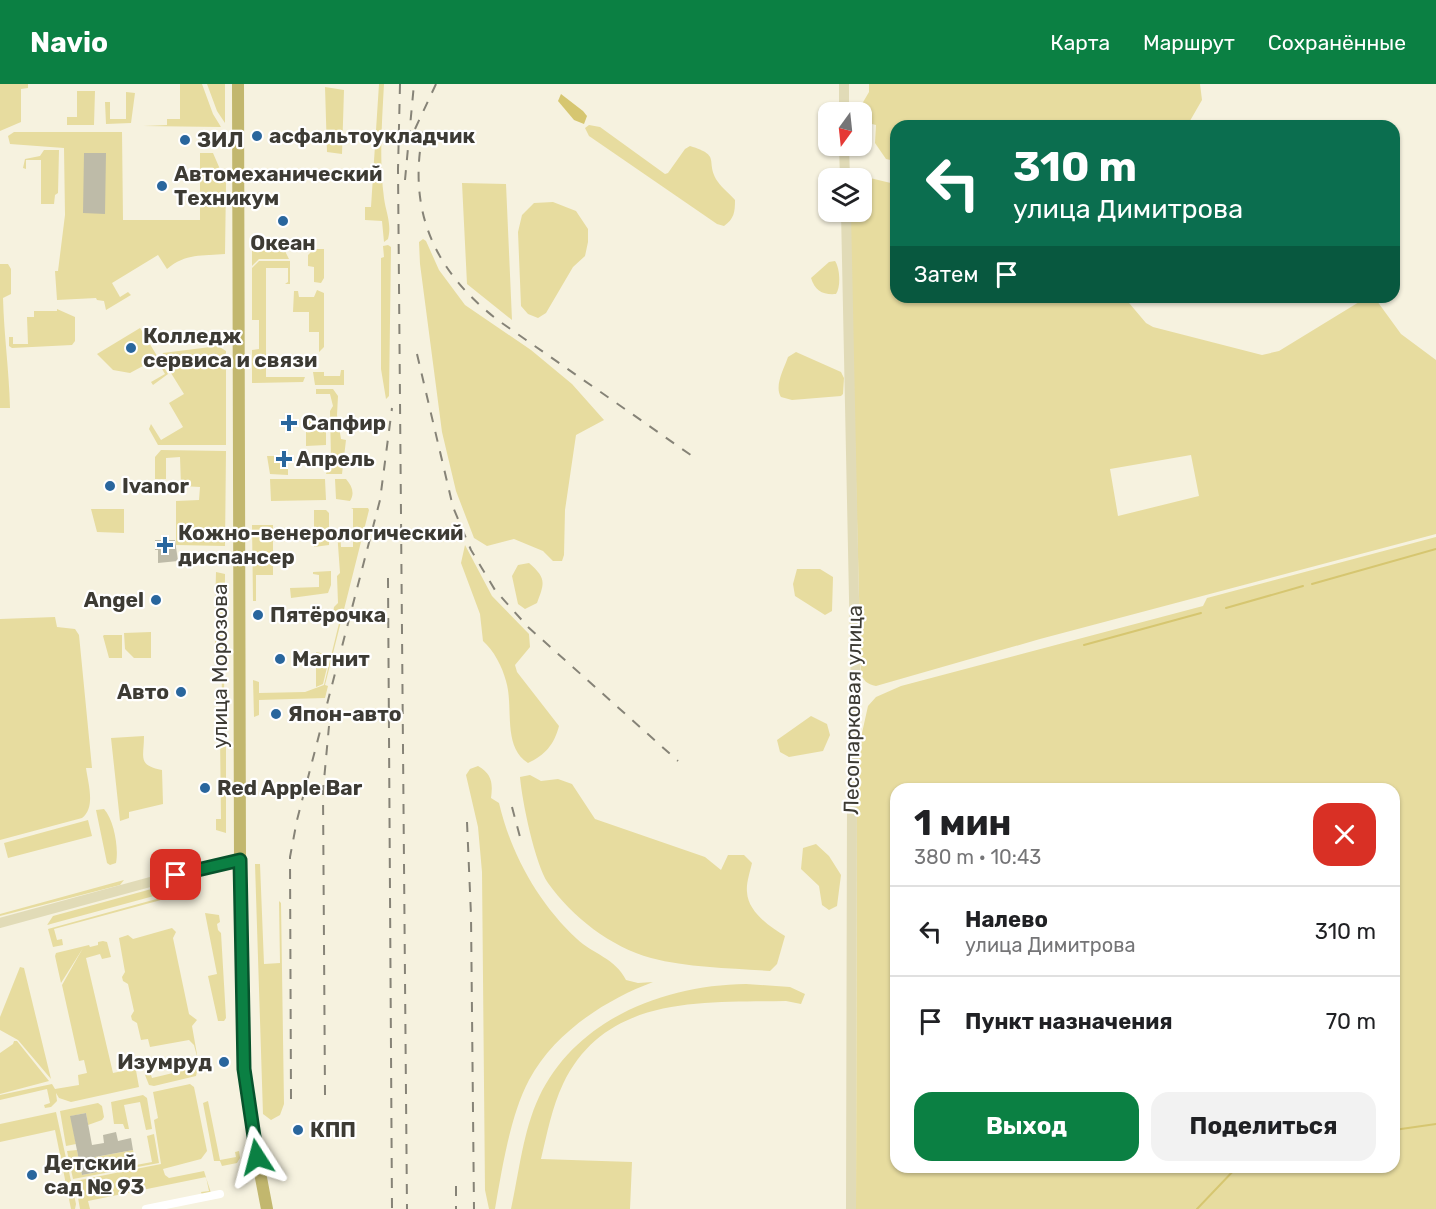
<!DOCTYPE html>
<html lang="ru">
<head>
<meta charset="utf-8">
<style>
  :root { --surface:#fff; --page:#f2f2f2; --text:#202124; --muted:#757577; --line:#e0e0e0; --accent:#0b8043 }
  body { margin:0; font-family:Rubik,sans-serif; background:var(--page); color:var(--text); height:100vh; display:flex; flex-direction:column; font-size:22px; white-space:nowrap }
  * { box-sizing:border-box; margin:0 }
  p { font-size:20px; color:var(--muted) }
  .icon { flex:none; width:33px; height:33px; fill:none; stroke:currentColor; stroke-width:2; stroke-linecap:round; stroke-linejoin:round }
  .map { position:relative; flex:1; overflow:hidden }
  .side { position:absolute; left:890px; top:699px; width:510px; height:390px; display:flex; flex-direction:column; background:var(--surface); border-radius:18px; box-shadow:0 2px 4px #0004 }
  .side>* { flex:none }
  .banner { position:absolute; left:890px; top:36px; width:510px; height:183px; border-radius:18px; box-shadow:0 2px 4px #0004; background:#0b6e4f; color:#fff; overflow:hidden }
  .needle { width:39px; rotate:195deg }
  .fabs { position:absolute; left:818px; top:18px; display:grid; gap:12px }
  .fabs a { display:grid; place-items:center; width:54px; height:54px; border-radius:12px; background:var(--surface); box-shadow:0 2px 4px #0004; font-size:30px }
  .pin { position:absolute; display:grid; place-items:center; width:51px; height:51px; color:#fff; margin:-26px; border-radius:12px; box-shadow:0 3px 9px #0006 }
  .me { position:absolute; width:66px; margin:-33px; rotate:351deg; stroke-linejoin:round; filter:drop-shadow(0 0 4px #0008) }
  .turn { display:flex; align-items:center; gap:21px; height:126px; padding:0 24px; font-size:27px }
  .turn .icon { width:78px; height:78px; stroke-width:2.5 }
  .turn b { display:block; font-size:42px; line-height:51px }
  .then { display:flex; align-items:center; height:57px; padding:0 24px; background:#0003; gap:12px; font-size:22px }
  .round { display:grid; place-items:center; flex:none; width:63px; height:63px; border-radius:18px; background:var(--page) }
  .overview { display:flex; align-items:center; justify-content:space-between; height:102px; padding:0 24px }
  h1 { font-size:36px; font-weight:700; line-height:45px }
  .cta { display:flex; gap:12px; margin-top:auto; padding:12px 24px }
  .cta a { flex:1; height:69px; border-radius:18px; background:var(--accent); color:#fff; font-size:24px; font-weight:700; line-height:69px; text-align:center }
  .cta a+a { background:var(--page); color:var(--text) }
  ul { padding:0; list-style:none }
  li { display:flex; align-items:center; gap:18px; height:90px; padding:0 24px; border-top:2px solid var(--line) }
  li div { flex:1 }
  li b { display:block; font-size:22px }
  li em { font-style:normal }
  header { display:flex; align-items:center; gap:36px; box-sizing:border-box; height:84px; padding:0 30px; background:var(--accent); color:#fff }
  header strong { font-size:28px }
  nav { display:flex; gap:33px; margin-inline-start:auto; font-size:21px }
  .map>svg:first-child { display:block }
</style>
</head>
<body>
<header>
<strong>Navio</strong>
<nav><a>Карта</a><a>Маршрут</a><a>Сохранённые</a></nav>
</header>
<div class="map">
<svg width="1436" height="1125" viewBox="0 0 1436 1125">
  <rect width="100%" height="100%" fill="#f6f2df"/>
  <path fill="#e7dc9f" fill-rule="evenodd" d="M0 0H28V4L21 5V38L0 47Z
    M180 0H202L213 30 221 43 143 42 167 41V35H180Z
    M207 0H225V39L217 27Z
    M379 0H384C382 37 379 77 384 114 386 129 392 140 388 155L384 158 382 137 365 136V123H371Z
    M869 0H1200L1202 16 1187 42H896L895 77 886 75 875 59 876 41 864 38 859 25 869 8Z
    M325 3 344 6 342 70 327 68Z
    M77 7H95L94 41H67V33H77Z
    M126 8 135 9 131 39 106 40 105 18H110V35H126Z
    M589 41 600 43 665 90 668 89 685 65 690 62C723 72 704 77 718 98 722 104 730 110 735 116 735 128 734 135 724 142L717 140 589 52 585 44Z
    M14 48H122L123 136H200V69H213L226 99 225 170C202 172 186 169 167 185L158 171 112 199 120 213 128 208 131 211 106 226 104 217 97 216 96 214 57 216 55 187H58L65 131 64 64 10 60 8 52Z
    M44 66H59L58 109 55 111 54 120H41V76H26V85L23 84 25 75 40 72Z
    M849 89 895 100 896 213H1124L1146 239 1153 243 1262 271 1279 267 1364 215 1377 217 1401 250 1436 276V450L1040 555 876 602C867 600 863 597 861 588L849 128H861V94H849ZM1191 371 1199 412 1118 432 1110 385Z
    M462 99 506 100 512 236 467 200Z
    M553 118 576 127 588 145V158L585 172 573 183 546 229 538 234 528 230 521 222 518 148 522 131 534 119Z
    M423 155 426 157 439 186 465 221 531 266 572 300 604 336 576 351 565 426 564 471 562 477H553L543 467 514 455 487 462 474 454 456 407 442 348 420 180 419 158Z
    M388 161 391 163 389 312 386 315 381 285V174L384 173 383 162Z
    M252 163H283L289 175H259L252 182Z
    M314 165H324V194L321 199 314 198V183L308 182V171Z
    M259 177H290V200H285L288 198V184H266V293H305L303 298 252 299V266L259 265V236H252V184Z
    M835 177C840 184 841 203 836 210 823 211 815 207 811 194L829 178Z
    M0 180H8L11 185V210L3 214C4 252 9 286 10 324H0Z
    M317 206 324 209V263L319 268V248H309V228H293L294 207H298L299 213H314Z
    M57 225 75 233V257L72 261 12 264 9 262V253H13V260H28L27 233H34V227H57Z
    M140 244 144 250 147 249 145 252 168 290 153 301 151 298 165 290 156 275 130 289 113 286 97 270Z
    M218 262 226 267V361H158L149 345 151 340 161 356 183 343 169 319 184 310 161 273 163 269Z
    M796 268 841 288 844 294 843 310 841 312 792 316 781 313C774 302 784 285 788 273Z
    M341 286H344V301H315L313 288H324V292H340Z
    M316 305H333L338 312 337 331 341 355 346 356 342 390H326L331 375 330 327 333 322 330 310H316Z
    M326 335V361L306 362V336Z
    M161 366 226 367 225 462 176 461V417L199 416 200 403 181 402 180 373 166 374V395H155V373Z
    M267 372H281V380H288V391L270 390Z
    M270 395H325L326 416 271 417Z
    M335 395H346C352 402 355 409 350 417L336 415Z
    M351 424H368L369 426 325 601 328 602 325 614 259 616V631L254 633 253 596 259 598V609L305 608 324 601 341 531 333 529 334 523 338 519 337 492 340 489 337 447H340L341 463H353V425Z
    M91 425H124V449L97 448Z
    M314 426H326L329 429V461L314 463Z
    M252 441H273V491H256V517H253Z
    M1436 453V1125H856L857 701 860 658 868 622 876 613 901 602 1203 522 1207 514ZM896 705H1394V1083H896Z
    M465 461 492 512 529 550 530 563 515 581 517 588 559 642C554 661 545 671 528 679 502 663 514 623 506 597 502 582 494 567 483 557L480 530 461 479Z
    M529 479C546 494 545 498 537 519L525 525 518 520 512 492 518 481Z
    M797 485H820L833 493 832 527 825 531 795 512 793 500Z
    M331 487V501L328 509 291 514 290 504 319 503V491L313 490V488Z
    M216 488 225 490 224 619 215 617 216 614 222 612 221 565 215 561V554L220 553V533L215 529Z
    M55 533 57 543 75 545 79 551 92 684H86C88 699 96 724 82 734L0 756V535Z
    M151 548V574H134L125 565 124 549Z
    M104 551H122V574H109L103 552Z
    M316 568 330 571 323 600 316 603Z
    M811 632 827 640 830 651 823 667 789 673 780 668 777 656Z
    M217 640H222L226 645V749L216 746V735H221L220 650 216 649Z
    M144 652C144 674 137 681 162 686L163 720 129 728V734L120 737 111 654Z
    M478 682C492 690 493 699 491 714L499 719C511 770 538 819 577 855 593 870 615 874 626 896L638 899 653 898C605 916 554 949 529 996 510 1032 502 1085 495 1125H489L485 1106 482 788 478 743 466 691 470 685Z
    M530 691 541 697 558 695 572 700 595 735 705 773 721 786 728 771H744L752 779C750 788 746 799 747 808 748 828 770 843 785 852L777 880 770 887C731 884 689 884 651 874 611 863 572 833 548 799 535 780 522 717 520 693Z
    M104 725C114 736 119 764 116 779L110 781 107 779 96 726Z
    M88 736 92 752 8 774 4 759Z
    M816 760 829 772 841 791 837 822 829 826 822 821 819 802 801 785 803 764Z
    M255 780H260L264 880 280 879 279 817 281 819 284 1020 280 1031 271 1036 263 1030Z
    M124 796 120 801 0 832V830Z
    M166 801 173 803 176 806 47 841 53 832Z
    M171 811 172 813 54 845 57 856 62 855 63 861 53 863 48 845Z
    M205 829 219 831 220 838 217 840 218 846 221 849 226 934 224 937H218L208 892 217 890Z
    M172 844 176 848 173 854 189 930 197 936 192 942 198 976 194 961 189 956 150 963 148 955 141 956 137 939 132 936 131 932 134 927 128 900 123 897 122 893 125 888 119 854 128 851 133 855Z
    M103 857 107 858 111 873 102 875 100 870 86 874 113 989 127 986V982L135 981 139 1003 71 1018 59 1014 56 1009 57 1017 51 1023 45 1024 44 1021 50 1019 47 1005 0 1016V1011L52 1000 55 1005 79 1001 78 991 87 989 84 976 79 977 62 901 83 864 61 899 55 872 56 869 89 861 90 863 98 861V858Z
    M20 883 24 884 51 995 18 956 0 946V933Z
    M746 900 790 903 805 910 801 920 786 917C703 919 606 910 563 1000 552 1023 547 1050 541 1075L632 1078 630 1125H511C519 1089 523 1047 539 1013 576 935 664 901 746 900Z
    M14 957H17L49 997 0 1010V969L13 960Z
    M198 983 196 992 154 1002 149 1001 145 991 150 988 152 994Z
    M190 1000 194 1003 207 1067 201 1075 163 1085 165 1091 169 1094 204 1087 211 1109 202 1111 201 1108 209 1107 206 1093 88 1117 90 1125H80L75 1097 161 1080 154 1036 158 1034 153 1008Z
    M143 1011 147 1014 152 1045 146 1046 140 1018 124 1021 129 1045H125L123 1040H114L111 1018Z
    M208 1017 220 1076 236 1073 235 1068 239 1067 240 1074 237 1079 222 1082 220 1077H214L203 1019Z
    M98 1019 102 1022 104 1033 102 1036 88 1041 86 1029 71 1032 76 1060 66 1062 60 1027Z
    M56 1028 76 1120 75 1125H71L55 1046 0 1058V1040Z
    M154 1050 159 1079 73 1095 67 1067 77 1066 82 1091 97 1088 95 1073 133 1066 136 1081 152 1078 147 1052Z"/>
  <path fill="#d6c670" d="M561 10 583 27 587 32 584 40 574 36 558 17Z"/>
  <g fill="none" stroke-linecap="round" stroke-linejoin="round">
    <path stroke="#d6c670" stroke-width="2" d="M1312 500 1436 465
      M1226 524 1303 502
      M1084 561 1201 529
      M1394 1046 1436 1040
      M1197 1125 1237 1083"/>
  </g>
  <path fill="#bebba8" d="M84 69H106L105 130 83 129Z
    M155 456H175L178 477 158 479V466H155Z
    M86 1029 92 1061 104 1059 103 1051 116 1048 118 1057 131 1054 133 1066 95 1073 97 1088 82 1091 70 1032Z"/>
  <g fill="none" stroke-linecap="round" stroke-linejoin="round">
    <path stroke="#fff" stroke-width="8" d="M146 1125 220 1110"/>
    <path stroke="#e1dbb7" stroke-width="10" d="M844 0V28
      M844 62 845 94
      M846 128 856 610 852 719 851 1125
      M0 839 176 791 240 776"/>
    <path stroke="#c2b76e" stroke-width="12" d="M238 0 240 778 244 985 257 1073 267 1125"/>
    <path stroke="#868377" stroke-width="2" stroke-dasharray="10 10" stroke-linecap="butt" d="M400 0 398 85 407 1125
      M415 45 436 0
      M423 48C407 128 435 188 499 237L695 374
      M405 96 414 0
      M417 270 453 423 471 466 495 506 528 543 678 677
      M388 494 392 1125
      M512 723 520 753
      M467 738 471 831 474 1125
      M325 1011 323 707 329 642
      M291 1015 290 773 297 736 380 416 392 324
      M456 1102V1125"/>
  </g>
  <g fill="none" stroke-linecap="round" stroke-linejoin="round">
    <g stroke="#07532c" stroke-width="15">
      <path id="route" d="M176 791 240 776 244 985 257 1073"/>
    </g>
    <use href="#route" stroke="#0b8043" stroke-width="10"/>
  </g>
  <g fill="#29669d" stroke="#fff" stroke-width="2">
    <circle cx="257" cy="52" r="6"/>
    <circle cx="185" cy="56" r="6"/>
    <circle cx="162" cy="102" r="6"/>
    <circle cx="283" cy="137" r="6"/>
    <circle cx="131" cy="264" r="6"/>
    <path d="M286 330h6v6h6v6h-6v6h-6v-6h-6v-6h6z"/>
    <path d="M281 366h6v6h6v6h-6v6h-6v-6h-6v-6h6z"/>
    <circle cx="110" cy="402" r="6"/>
    <path d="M162 452h6v6h6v6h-6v6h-6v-6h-6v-6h6z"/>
    <circle cx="156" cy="516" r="6"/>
    <circle cx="258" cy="531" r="6"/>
    <circle cx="280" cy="575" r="6"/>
    <circle cx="181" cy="608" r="6"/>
    <circle cx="276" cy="630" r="6"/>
    <circle cx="205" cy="704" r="6"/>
    <circle cx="224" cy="978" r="6"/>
    <circle cx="298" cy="1046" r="6"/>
    <circle cx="32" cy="1091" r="6"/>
  </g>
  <g text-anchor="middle" stroke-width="4.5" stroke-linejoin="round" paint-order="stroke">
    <g font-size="21" font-weight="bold" fill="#3d3b34" stroke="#fff" text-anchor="start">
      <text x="269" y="59">асфальтоукладчик</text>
      <text x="197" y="63">ЗИЛ</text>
      <text x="174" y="97">Автомеханический<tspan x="174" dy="24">Техникум</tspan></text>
      <text x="283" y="166" text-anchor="middle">Океан</text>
      <text x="143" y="259">Колледж<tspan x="143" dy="24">сервиса и связи</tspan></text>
      <text x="302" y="346">Сапфир</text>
      <text x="296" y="382">Апрель</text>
      <text x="122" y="409">Ivanor</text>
      <text x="178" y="456">Кожно-венерологический<tspan x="178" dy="24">диспансер</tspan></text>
      <text x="144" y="523" text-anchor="end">Angel</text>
      <text x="270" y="538">Пятёрочка</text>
      <text x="292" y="582">Магнит</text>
      <text x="169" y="615" text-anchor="end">Авто</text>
      <text x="288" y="637">Япон-авто</text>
      <text x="217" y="711">Red Apple Bar</text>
      <text x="212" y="985" text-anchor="end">Изумруд</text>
      <text x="310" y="1053">КПП</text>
      <text x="44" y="1086">Детский<tspan x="44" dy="24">сад № 93</tspan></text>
    </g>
    <g font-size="21" fill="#3d3b34" stroke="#fff">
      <text transform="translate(220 582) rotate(-90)" y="7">улица Морозова</text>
      <text transform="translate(853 626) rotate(-89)" y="7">Лесопарковая улица</text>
    </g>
  </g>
</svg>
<div class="fabs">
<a><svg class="needle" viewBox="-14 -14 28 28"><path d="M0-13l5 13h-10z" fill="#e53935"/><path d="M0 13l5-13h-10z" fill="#757577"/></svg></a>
<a><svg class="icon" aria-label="layers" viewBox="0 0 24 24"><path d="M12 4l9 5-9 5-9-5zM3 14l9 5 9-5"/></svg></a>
</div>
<div class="pin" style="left:176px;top:791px;background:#d93025"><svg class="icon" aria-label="arrive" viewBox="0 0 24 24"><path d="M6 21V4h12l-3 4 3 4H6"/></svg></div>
<svg class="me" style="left:257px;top:1073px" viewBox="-20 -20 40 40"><path d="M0-17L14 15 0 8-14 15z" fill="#0b8043" stroke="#fff" stroke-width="4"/></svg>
<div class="banner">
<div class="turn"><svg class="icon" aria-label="left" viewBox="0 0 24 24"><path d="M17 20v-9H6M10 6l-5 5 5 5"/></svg><div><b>310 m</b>улица Димитрова</div></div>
<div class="then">Затем<svg class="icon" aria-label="arrive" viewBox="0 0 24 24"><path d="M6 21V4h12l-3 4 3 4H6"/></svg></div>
</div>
<section class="side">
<div class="overview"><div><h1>1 мин</h1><p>380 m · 10:43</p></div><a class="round" style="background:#d93025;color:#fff"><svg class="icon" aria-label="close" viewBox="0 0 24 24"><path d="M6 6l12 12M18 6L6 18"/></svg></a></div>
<ul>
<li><svg class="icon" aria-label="left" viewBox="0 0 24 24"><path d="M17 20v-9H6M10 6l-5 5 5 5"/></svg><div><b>Налево</b><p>улица Димитрова</p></div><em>310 m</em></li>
<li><svg class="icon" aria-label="arrive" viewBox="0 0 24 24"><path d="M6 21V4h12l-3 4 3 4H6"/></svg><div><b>Пункт назначения</b></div><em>70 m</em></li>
</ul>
<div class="cta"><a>Выход</a><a>Поделиться</a></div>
</section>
</div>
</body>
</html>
